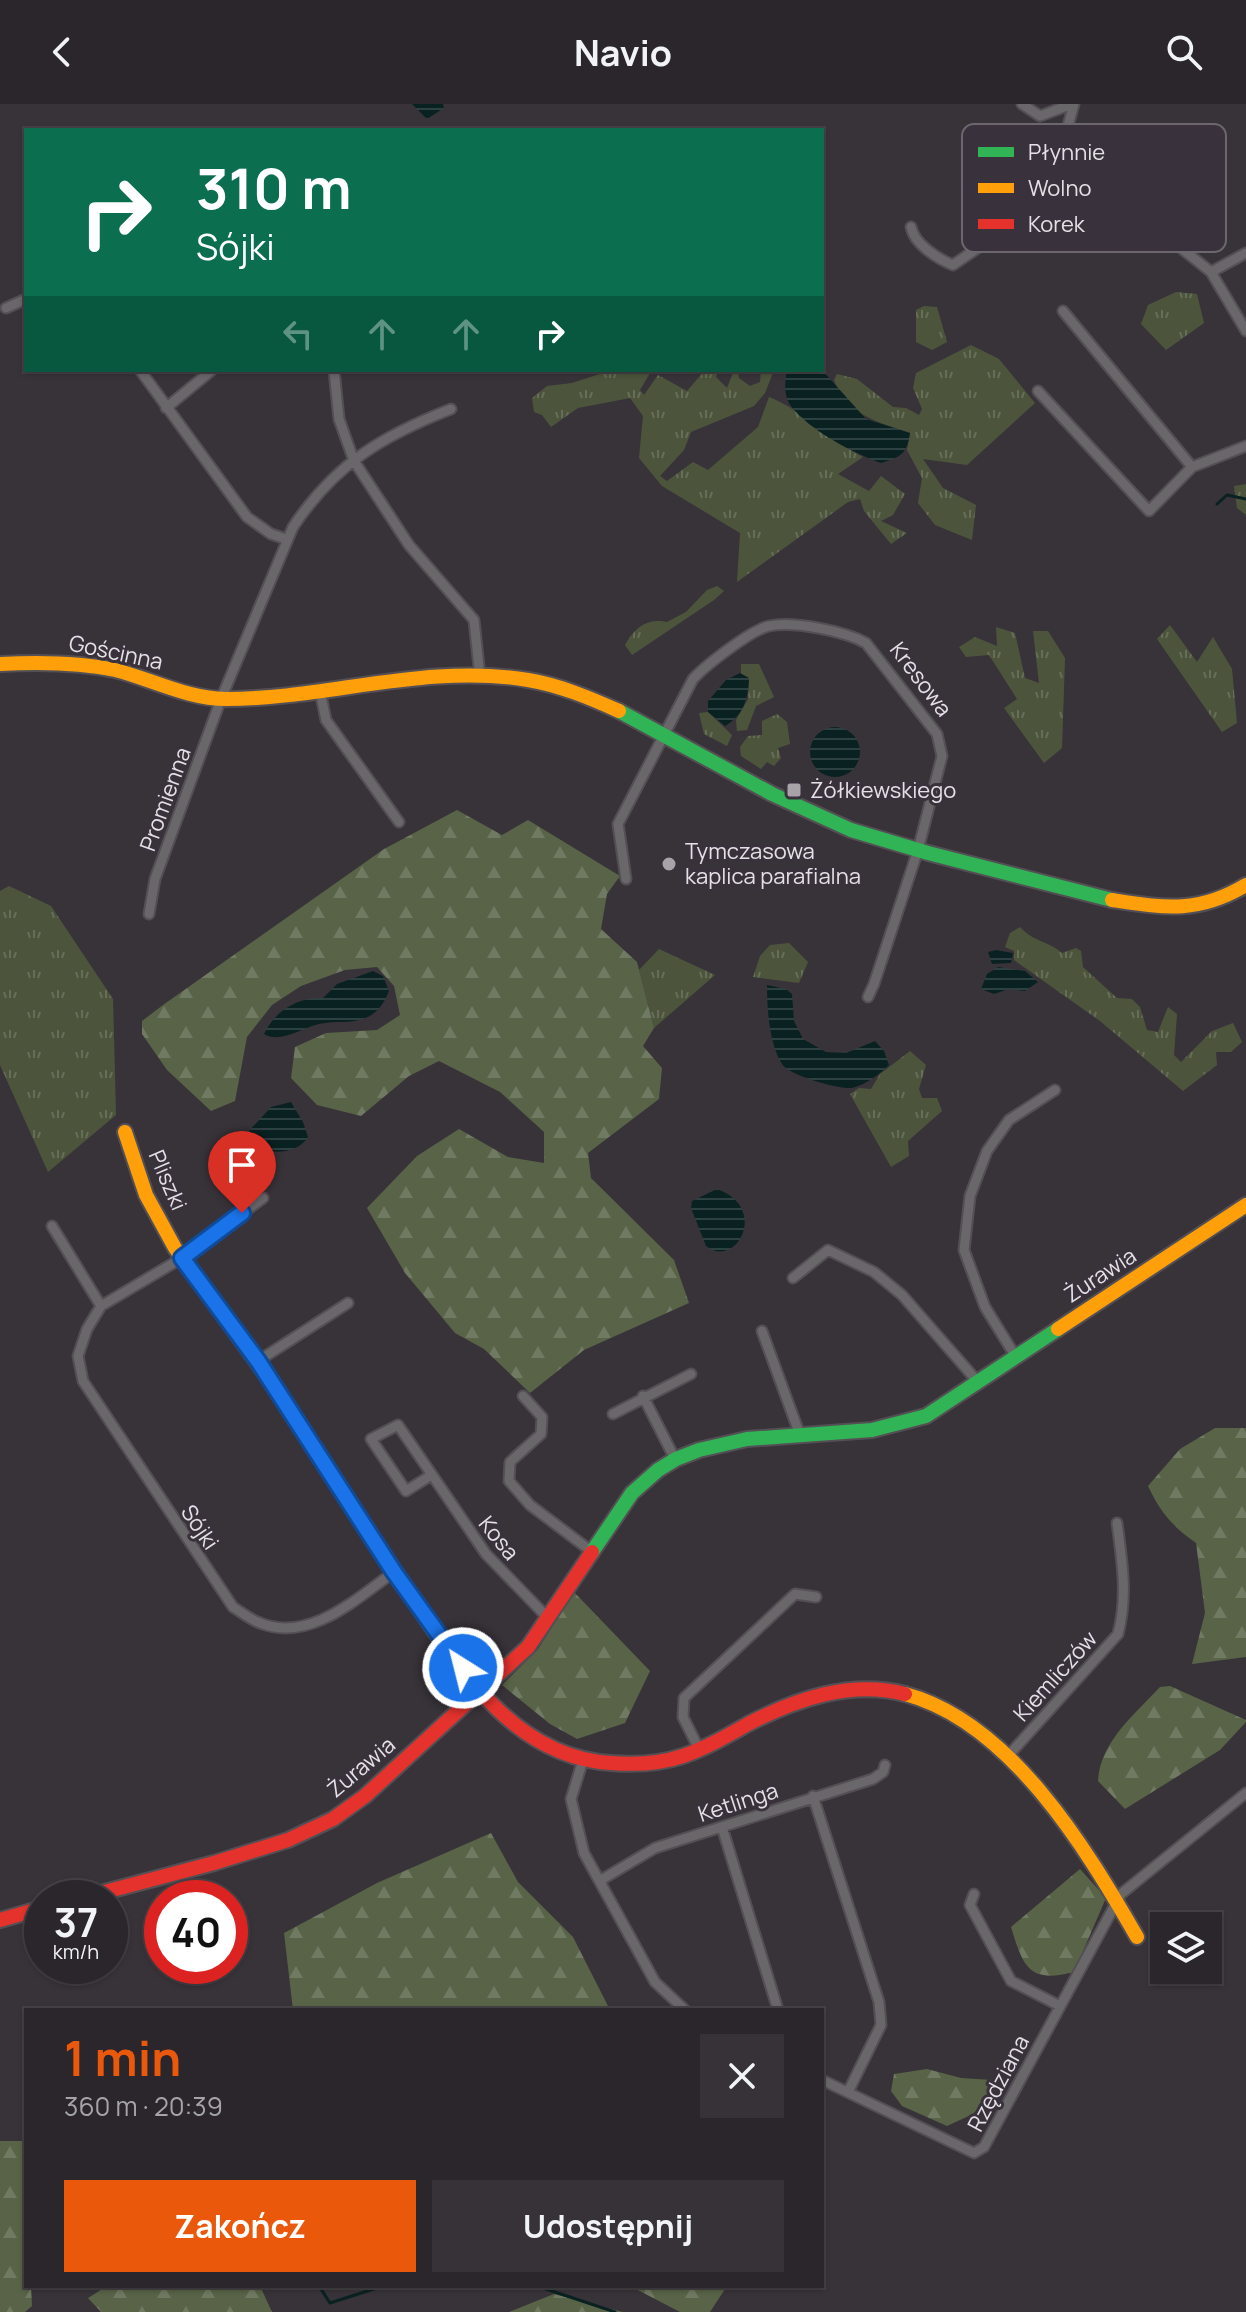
<!DOCTYPE html>
<html lang="pl">
<head>
<meta charset="utf-8">
<style>
  :root { --surface:#2a262b; --page:#363237; --text:#f1f3f6; --muted:#a5a5a9; --line:#464347; --accent:#ea580c }
  body { margin:0; font-family:Manrope,sans-serif; background:var(--page); color:var(--text); height:100vh; display:flex; flex-direction:column; font-size:30px; white-space:nowrap }
  * { box-sizing:border-box; margin:0 }
  p { font-size:26px; color:var(--muted) }
  .icon { flex:none; width:44px; height:44px; fill:none; stroke:currentColor; stroke-width:2; stroke-linecap:round; stroke-linejoin:round }
  .map { position:relative; flex:1; overflow:hidden }
  .sheet { position:absolute; left:24px; top:1904px; width:800px; height:280px; display:flex; flex-direction:column; background:var(--surface); border-radius:0px; box-shadow:0 2px 6px #0004,0 0 0 2px var(--line) }
  .sheet>* { flex:none }
  .guide { position:absolute; left:24px; top:24px; width:800px; height:244px; border-radius:0px; box-shadow:0 2px 6px #0004,0 0 0 2px var(--line); background:#0b6e4f; color:#fff; overflow:hidden }
  .controls { position:absolute; left:1150px; top:1808px; display:grid; gap:16px }
  .controls a { display:grid; place-items:center; width:72px; height:72px; border-radius:0px; background:var(--surface); box-shadow:0 2px 6px #0004,0 0 0 2px var(--line); font-size:40px }
  .speed { position:absolute; left:24px; top:1776px; display:flex; gap:16px; font-size:40px; font-weight:700; text-align:center }
  .speed>* { display:grid; place-content:center; width:104px; height:104px; border-radius:50%; background:var(--surface); box-shadow:0 2px 6px #0004,0 0 0 2px var(--line); line-height:1 }
  .speed small { font-size:20px; font-weight:400 }
  .speed .limit { border:12px solid #d22; background:#fff; color:#111 }
  .pin { position:absolute; display:grid; place-items:center; width:68px; height:68px; color:#fff; margin:-82px -34px; border-radius:50% 50% 50% 0; rotate:-45deg; box-shadow:0 0 8px #0007 }
  .pin .icon { rotate:45deg }
  .me { position:absolute; width:88px; margin:-44px; rotate:324deg; stroke-linejoin:round; filter:drop-shadow(0 0 6px #0008) }
  .turn { display:flex; align-items:center; gap:28px; height:168px; padding:0 40px; font-size:36px }
  .turn .icon { width:104px; height:104px; stroke-width:2.5 }
  .turn b { display:block; font-size:56px; line-height:68px }
  .lanes { display:flex; align-items:center; height:76px; padding:0 40px; background:#0003; justify-content:center; gap:40px; direction:ltr }
  .lanes .off { opacity:.35 }
  .round { display:grid; place-items:center; flex:none; width:84px; height:84px; border-radius:0px; background:var(--page) }
  .head { display:flex; align-items:center; justify-content:space-between; height:136px; padding:0 40px }
  h1 { font-size:48px; font-weight:700; line-height:60px; color:var(--accent) }
  .cta { display:flex; gap:16px; margin-top:auto; padding:16px 40px }
  .cta a { flex:1; height:92px; border-radius:0px; background:var(--accent); color:#fff; font-size:32px; font-weight:700; line-height:92px; text-align:center }
  .cta a+a { background:var(--page); color:var(--text) }
  header { display:flex; justify-content:space-between; align-items:center; height:104px; padding:0 40px; background:var(--surface); font-size:36px; font-weight:700 }
  .map>svg:first-child { display:block }
</style>
</head>
<body>
<header><svg class="icon" aria-label="back" viewBox="0 0 24 24"><path d="M15 5l-7 7 7 7"/></svg>Navio<svg class="icon" aria-label="search" viewBox="0 0 24 24"><circle cx="10" cy="10" r="6"/><path d="M15 15l6 6"/></svg></header>
<div class="map">
<svg width="1246" height="2208" viewBox="0 0 1246 2208">
  <defs>
    <pattern id="grass-tufts" width="24" height="20" patternUnits="userSpaceOnUse" patternTransform="scale(2)"><rect width="24" height="20" fill="#4c553c"/><path d="M3 7l-1-3M5 7V3M7 7l1-3M15 17l-1-3M17 17v-4M19 17l1-3" fill="none" stroke="#666d58"/></pattern>
    <pattern id="forest-firs" width="22" height="20" patternUnits="userSpaceOnUse" patternTransform="scale(2)"><rect width="22" height="20" fill="#586347"/><path d="M5 1l3.5 6h-7zM16 11l3.5 6h-7z" fill="#707962"/></pattern>
    <pattern id="water-rules" width="6" height="5" patternUnits="userSpaceOnUse" patternTransform="scale(2)"><rect width="6" height="5" fill="#0a2122"/><path d="M0 2.5h6" fill="none" stroke="#2e4142"/></pattern>
  </defs>
  <rect width="100%" height="100%" fill="#383339"/>
  <path fill="url(#grass-tufts)" d="M1176 188 1197 190 1204 219 1166 246 1141 220 1148 201Z
    M924 202 937 203 947 238 932 246 916 238V206Z
    M971 241 999 255 1035 299 967 361 923 355 943 384 976 401 972 436 935 421 918 399 922 374 907 346 910 329C879 318 846 311 834 276L837 270 857 275 893 303 906 304 919 311 922 305 913 284 916 269Z
    M612 266H647L650 269 640 286 644 291 658 271 687 287 705 266H719L716 273 727 284 734 266H738L739 274 750 282 760 278 761 266H774L765 289 754 302 691 328 684 346 660 372 667 377 693 358 708 366 758 323 769 293C804 307 830 336 863 353L838 370 869 387 881 372 905 390 893 411 881 417 907 429 891 440 864 407 860 395 848 398 737 478 740 429 662 382 639 354 643 312 630 294 578 304 551 323 542 311 534 308 532 294 547 282 572 279Z
    M1246 380V411L1237 404 1234 382Z
    M717 482 724 487 714 496 632 551 625 541C635 524 646 514 667 518L686 508 707 486Z
    M1170 521 1197 558 1213 533 1232 565 1237 619 1222 628 1157 535Z
    M996 523 1015 529 1025 574 1039 579 1033 527H1048L1065 554 1062 644 1044 659 1004 604 1017 595 989 551 966 553 959 543 975 533 997 542Z
    M741 560H759L774 593 756 602 747 626 737 627 736 616 748 595 749 575 741 570Z
    M708 608 732 631 727 642 704 630 699 609Z
    M777 610 787 618 790 640 778 644 781 654 774 662 767 658 761 665 741 652 740 643 748 632 762 631V617Z
    M9 782 51 802 113 895 116 1011 48 1068 0 961V787Z
    M1020 823C1035 839 1047 836 1062 849L1076 844 1081 847 1083 863 1117 894 1132 895 1140 903 1147 926 1158 928 1168 903 1177 910 1174 951 1181 958 1212 927 1233 919 1242 938 1231 948H1216L1217 961 1183 987 1100 917 1014 856V847L1005 843 1010 829Z
    M789 839 808 858 799 879 753 873 760 852 770 841Z
    M659 845 715 871 654 924 639 866Z
    M910 947 926 961 919 985 922 994H937L942 1007 908 1037 909 1052 891 1063 850 990 859 984 871 985 880 970Z"/>
  <path fill="url(#forest-firs)" d="M457 706 502 731 528 716 620 772 607 790 601 825 637 858 654 924 643 942 662 964 659 995 588 1049 591 1074 674 1156 689 1199 584 1246 530 1289 484 1245 455 1229 405 1169 367 1104 417 1052 459 1025 508 1053 544 1059V1028L500 988 439 957 409 972 361 1012 317 1001 291 974 295 943 326 929 377 926 400 911 394 882 377 863 345 866 301 882 272 901 247 933 235 997 211 1007 167 966 142 930V917L163 901 384 745Z
    M1215 1324H1246V1553L1192 1560 1205 1509 1196 1439C1173 1423 1160 1408 1148 1382L1180 1345Z
    M574 1488 650 1567 625 1619 577 1635 550 1620 502 1581 538 1545Z
    M1170 1582 1246 1616V1618L1220 1646 1125 1705 1098 1677C1100 1638 1135 1610 1160 1583Z
    M491 1729 518 1778 573 1833 610 1906H293L284 1829 377 1779Z
    M1080 1765 1106 1794 1074 1868C1028 1880 1023 1862 1011 1823Z
    M927 1965 961 1974 993 1976 998 1983 973 2010 947 2022 902 2002 891 1987 894 1970Z
    M0 2037H26V2182H31L32 2202 25 2208H0Z
    M107 2182H260L272 2208H101L88 2194Z
    M630 2182H727L710 2208H680Z
    M554 2190 623 2208H509Z"/>
  <path fill="url(#water-rules)" d="M412 0H443L444 4 427 15Z
    M787 266H822L866 315 910 329C907 350 901 353 881 359 853 349 809 326 791 302 783 291 785 278 787 266Z
    M740 569 749 574C748 595 744 611 725 622L708 608V597L726 576Z
    M810 648a25 25 0 1 1 50 0a25 25 0 1 1-50 0Z
    M996 846 1013 849 1011 859 992 860 988 848Z
    M998 863 1025 867 1038 878 1025 887 1009 885 994 890 981 885 987 870Z
    M373 867 383 872 389 887C385 897 380 906 370 912 353 921 336 916 319 920 302 924 280 940 264 930 275 907 297 893 323 894L337 880Z
    M767 881 786 885 792 890 794 917 803 935 826 948 846 949 875 937 884 947 889 961C880 970 865 981 852 984 840 986 788 971 782 960 769 940 767 904 767 881Z
    M291 998 303 1018 308 1033C298 1049 277 1050 260 1045L249 1027 271 1003Z
    M717 1085C770 1104 736 1166 706 1142L691 1104 692 1097Z"/>
  <g fill="none" stroke-linecap="round" stroke-linejoin="round">
    <path stroke="#0a2122" stroke-width="3" d="M1217 400 1227 391 1246 395
      M319 2182 330 2199 383 2182
      M537 2182 615 2208"/>
    <g stroke="#534f54" stroke-width="13">
      <path id="street" d="M1022 0 1040 12 1072 0
        M1166 43 1137 73 1146 116 1211 168 1246 227
        M911 123C914 140 938 155 953 161L1011 121 1051 67 1058 58 1074 0
        M1211 168 1246 149
        M6 204 26 195
        M1063 207 1192 363
        M140 266 247 413 271 430 286 435
        M334 266 339 315 354 357 409 441 474 516 480 573
        M1038 287 1149 407 1192 363 1246 342
        M166 304 212 266
        M320 587 326 616 399 718
        M626 775 618 720 693 575C706 561 751 526 769 522 794 517 844 527 866 539L937 630 942 652 918 746 874 880 868 893
        M149 810 155 775 221 595 293 423C335 360 382 332 451 305
        M263 1094 182 1154 101 1202 87 1225 78 1252 83 1277 233 1503C241 1508 251 1516 260 1519 310 1539 357 1494 394 1468
        M52 1122 101 1202
        M793 1174 828 1146 874 1168 902 1191 978 1278
        M762 1227 800 1331
        M1016 1253 985 1203 964 1146 970 1092 987 1047 1009 1016 1055 986
        M258 1257 348 1199
        M523 1292 542 1313 541 1330 510 1358 509 1377 530 1401 591 1447
        M643 1292 675 1355
        M613 1310 691 1270
        M430 1372 406 1387 371 1335 398 1321 486 1450 547 1513
        M700 1647 683 1613 684 1594 795 1490 816 1493
        M1008 1652 1118 1530C1128 1492 1122 1457 1117 1419
        M583 1656 571 1695 584 1749 655 1878 685 1906
        M813 1692 879 1898 881 1921 848 1988
        M722 1723 778 1906
        M601 1776 655 1744 873 1675 883 1668 885 1661
        M974 1790 970 1801 1011 1877 1060 1902
        M822 1976 974 2049 984 2043 1121 1790 1246 1689"/>
    </g>
    <g stroke="#534f54" stroke-width="18">
      <path id="fast" d="M619 607 772 690 851 726 928 749 1112 796
        M592 1448 632 1389 658 1366 676 1355 699 1346 747 1335 872 1326 926 1312 1058 1225"/>
    </g>
    <g stroke="#534f54" stroke-width="18">
      <path id="slow" d="M0 560C38 558 77 558 115 566 151 575 188 595 226 595 326 595 427 559 528 576 559 581 590 594 619 607
        M1112 796C1165 804 1198 810 1246 781
        M125 1028 146 1091 175 1144 265 1269 393 1465
        M1058 1225 1246 1101
        M905 1590C1010 1618 1086 1744 1137 1833"/>
    </g>
    <g stroke="#534f54" stroke-width="18">
      <path id="jam" d="M393 1465C448 1544 503 1653 611 1659 635 1661 659 1660 683 1652 706 1644 727 1632 748 1620 796 1595 851 1576 905 1590
        M82 1794 214 1759 288 1736 333 1715 365 1692 528 1543 592 1448
        M0 1816 42 1804"/>
    </g>
    <use href="#street" stroke="#6a676a" stroke-width="9"/>
    <use href="#fast" stroke="#30b455" stroke-width="14"/>
    <use href="#slow" stroke="#ff9f0a" stroke-width="14"/>
    <use href="#jam" stroke="#e5322d" stroke-width="14"/>
  </g>
  <g fill="none" stroke-linecap="round" stroke-linejoin="round">
    <g stroke="#114b97" stroke-width="20">
      <path id="route" d="M242 1109 182 1154 258 1257 394 1468 463 1564"/>
    </g>
    <use href="#route" stroke="#1a73e8" stroke-width="14"/>
  </g>
  <g fill="#a8a3a9" stroke="#39313b" stroke-width="3">
    <rect x="786" y="678" width="16" height="16" rx="4"/>
    <circle cx="669" cy="760" r="8"/>
  </g>
  <g text-anchor="middle" stroke-width="6" stroke-linejoin="round" paint-order="stroke">
    <g font-size="22" fill="#e5e0e6" stroke="#39313b">
      <text transform="translate(116 548) rotate(12)" y="8">Gościnna</text>
      <text transform="translate(921 575) rotate(53)" y="8">Kresowa</text>
      <text transform="translate(165 695) rotate(-70)" y="8">Promienna</text>
      <text transform="translate(168 1076) rotate(67)" y="8">Pliszki</text>
      <text transform="translate(1100 1171) rotate(-33)" y="8">Żurawia</text>
      <text transform="translate(200 1423) rotate(56)" y="8">Sójki</text>
      <text transform="translate(499 1434) rotate(51)" y="8">Kosa</text>
      <text transform="translate(1055 1572) rotate(-48)" y="8">Kiemliczów</text>
      <text transform="translate(361 1663) rotate(-40)" y="8">Żurawia</text>
      <text transform="translate(738 1698) rotate(-18)" y="8">Ketlinga</text>
      <text transform="translate(998 1979) rotate(-62)" y="8">Rzędziana</text>
    </g>
    <g font-size="22" fill="#e5e0e6" stroke="#39313b" text-anchor="start">
      <text x="810" y="694">Żółkiewskiego</text>
      <text x="685" y="755">Tymczasowa<tspan x="685" dy="25">kaplica parafialna</tspan></text>
    </g>
  </g>
  <rect x="962" y="20" width="264" height="128" rx="12" fill="#39313b" stroke="#6d666e" stroke-width="2"/>
  <rect x="978" y="43" width="36" height="10" fill="#30b455"/>
  <rect x="978" y="79" width="36" height="10" fill="#ff9f0a"/>
  <rect x="978" y="115" width="36" height="10" fill="#e5322d"/>
  <g font-size="22" fill="#e5e0e6">
    <text x="1028" y="56">Płynnie</text>
    <text x="1028" y="92">Wolno</text>
    <text x="1028" y="128">Korek</text>
  </g>
</svg>
<div class="controls">
<a><svg class="icon" aria-label="layers" viewBox="0 0 24 24"><path d="M12 4l9 5-9 5-9-5zM3 14l9 5 9-5"/></svg></a>
</div>
<div class="speed"><div>37<small>km/h</small></div><div class="limit">40</div></div>
<div class="pin" style="left:242px;top:1109px;background:#d93025"><svg class="icon" aria-label="arrive" viewBox="0 0 24 24"><path d="M6 21V4h12l-3 4 3 4H6"/></svg></div>
<svg class="me" style="left:463px;top:1564px" viewBox="-20 -20 40 40"><circle r="17" fill="#1a73e8" stroke="#fff" stroke-width="3"/><path d="M0-11L8 9 0 5-8 9z" fill="#fff"/></svg>
<div class="guide">
<div class="turn"><svg class="icon" aria-label="right" viewBox="0 0 24 24"><path d="M7 20v-9h11M14 6l5 5-5 5"/></svg><div><b>310 m</b>Sójki</div></div>
<div class="lanes"><svg class="icon off" aria-label="left" viewBox="0 0 24 24"><path d="M17 20v-9H6M10 6l-5 5 5 5"/></svg><svg class="icon off" aria-label="ahead" viewBox="0 0 24 24"><path d="M12 20V5M6 11l6-6 6 6"/></svg><svg class="icon off" aria-label="ahead" viewBox="0 0 24 24"><path d="M12 20V5M6 11l6-6 6 6"/></svg><svg class="icon" aria-label="right" viewBox="0 0 24 24"><path d="M7 20v-9h11M14 6l5 5-5 5"/></svg></div>
</div>
<section class="sheet">
<div class="head"><div><h1>1 min</h1><p>360 m · 20:39</p></div><a class="round"><svg class="icon" aria-label="close" viewBox="0 0 24 24"><path d="M6 6l12 12M18 6L6 18"/></svg></a></div>
<div class="cta"><a>Zakończ</a><a>Udostępnij</a></div>
</section>
</div>
</body>
</html>
